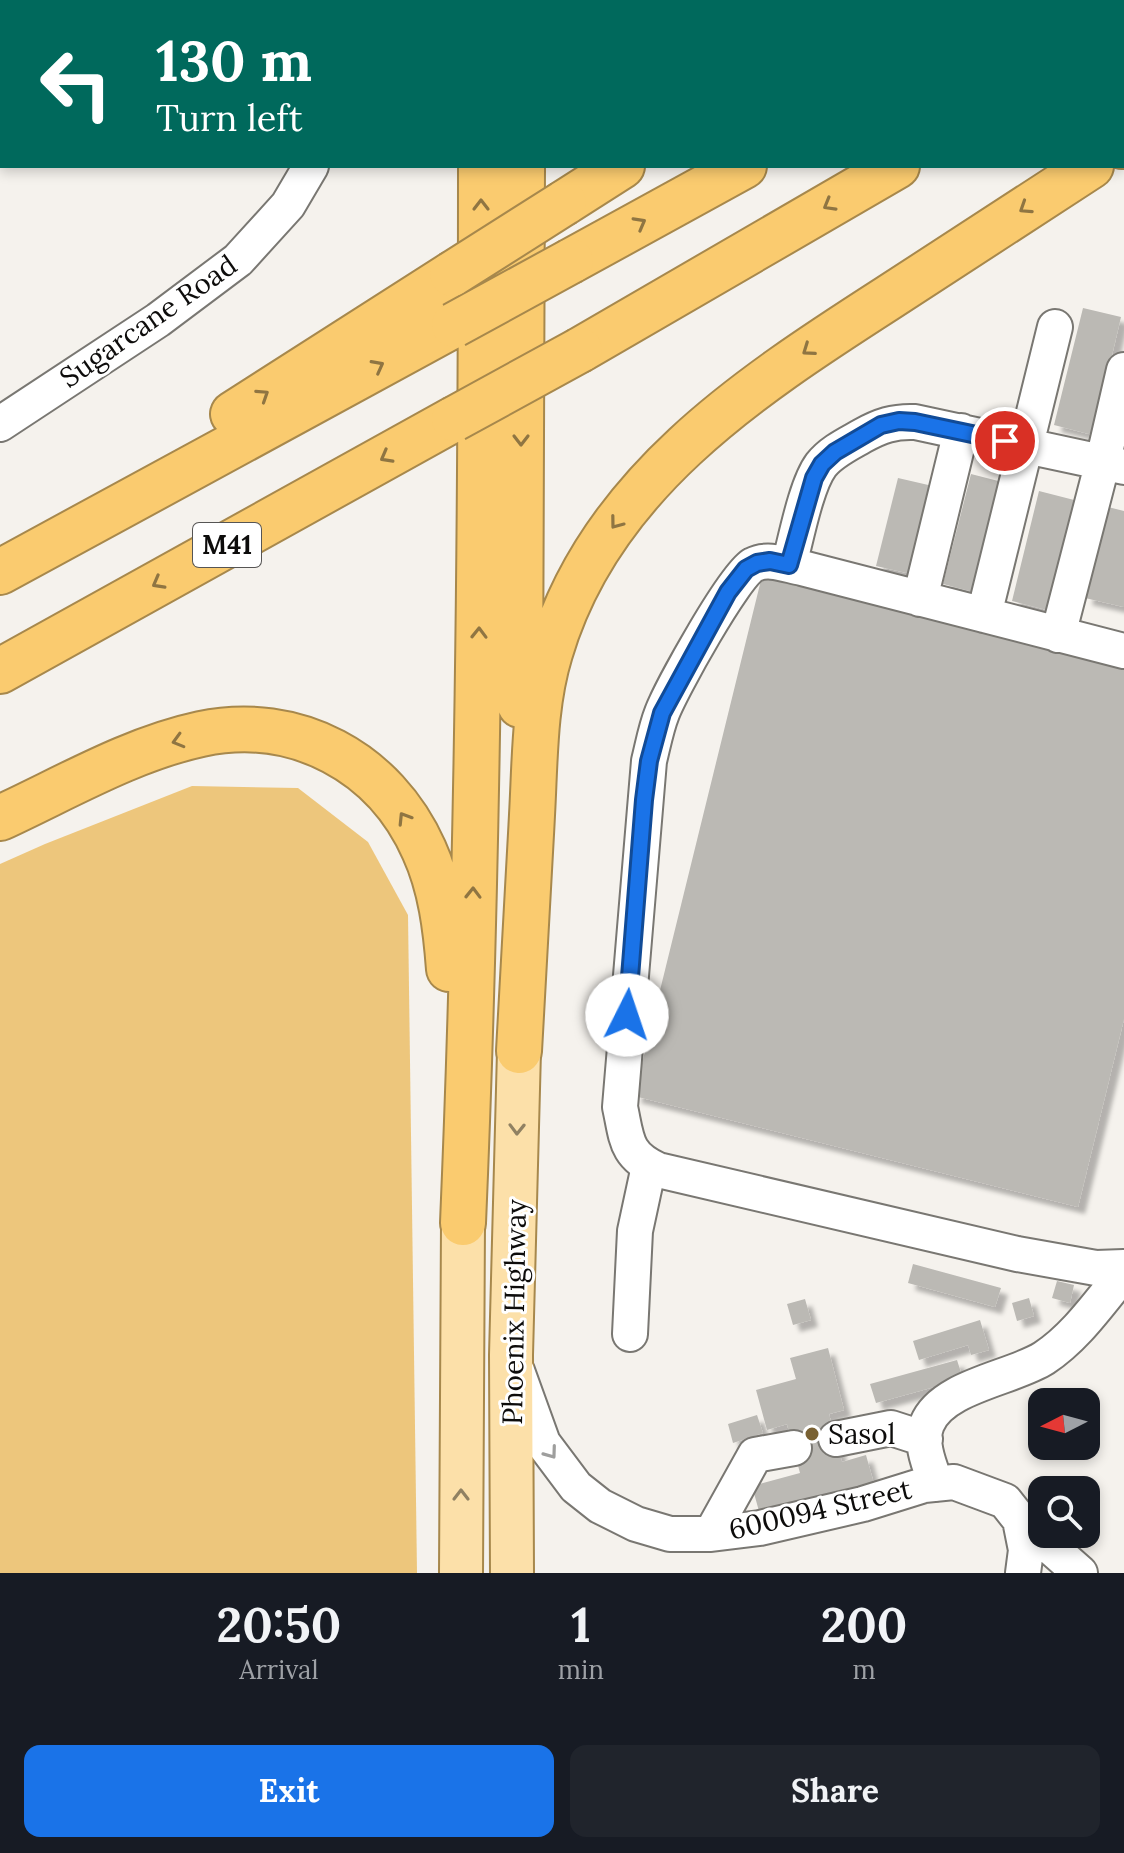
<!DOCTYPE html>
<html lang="en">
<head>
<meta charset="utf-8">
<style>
  :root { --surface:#171b24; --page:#20242c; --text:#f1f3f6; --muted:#9ea1a6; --accent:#1a73e8 }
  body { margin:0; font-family:Lora,serif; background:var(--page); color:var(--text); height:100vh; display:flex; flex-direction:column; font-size:30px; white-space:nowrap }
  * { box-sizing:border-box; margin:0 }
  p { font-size:26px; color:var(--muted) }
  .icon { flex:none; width:44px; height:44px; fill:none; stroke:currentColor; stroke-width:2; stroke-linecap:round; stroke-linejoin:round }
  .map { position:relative; height:1573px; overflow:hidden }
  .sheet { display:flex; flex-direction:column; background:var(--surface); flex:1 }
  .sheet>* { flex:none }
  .top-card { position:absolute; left:0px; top:0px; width:1124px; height:168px; box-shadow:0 4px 12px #0003; background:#00695c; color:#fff; overflow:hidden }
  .needle { width:52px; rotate:264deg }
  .controls { position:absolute; left:1028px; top:1388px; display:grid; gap:16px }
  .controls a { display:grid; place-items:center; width:72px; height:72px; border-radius:16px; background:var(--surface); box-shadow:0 4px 12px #0003; font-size:40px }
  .pin { position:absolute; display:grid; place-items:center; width:68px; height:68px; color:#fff; margin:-34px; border:4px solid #fff; border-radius:50%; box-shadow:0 2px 8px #0007 }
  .me { position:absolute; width:88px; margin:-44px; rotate:4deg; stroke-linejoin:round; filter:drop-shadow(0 0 6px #0008) }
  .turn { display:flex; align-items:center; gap:28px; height:168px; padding:0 24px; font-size:36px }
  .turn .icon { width:104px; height:104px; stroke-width:2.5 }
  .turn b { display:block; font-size:56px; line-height:68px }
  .eta { display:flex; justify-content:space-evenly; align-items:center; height:136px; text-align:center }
  .eta b { font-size:48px; font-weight:800; line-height:56px }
  .cta { display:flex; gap:16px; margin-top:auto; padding:16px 24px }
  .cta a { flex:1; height:92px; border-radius:16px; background:var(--accent); color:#fff; font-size:32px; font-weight:800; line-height:92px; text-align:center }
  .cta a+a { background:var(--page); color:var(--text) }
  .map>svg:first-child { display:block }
</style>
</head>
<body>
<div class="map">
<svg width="1124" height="1573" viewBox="0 0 1124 1573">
  <defs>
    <filter id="shadow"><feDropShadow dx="7" dy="7" stdDeviation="2" flood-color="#0004"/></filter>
  </defs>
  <rect width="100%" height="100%" fill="#f5f2ed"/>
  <path fill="#edc67c" d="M192 786 298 788 368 842 408 915 417 1573H0V864L45 844Z"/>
  <path fill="#bbb9b4" filter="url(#shadow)" d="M1083 308 1121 317 1093 435 1054 425Z
    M971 474 1010 484 981 594 943 584Z
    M898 478 937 487 916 575 876 566Z
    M1039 491 1078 501 1051 611 1012 601Z
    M1108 507 1124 511V607L1085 598Z
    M762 576 1124 666V1019L1078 1207 634 1096Z
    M913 1264 1001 1288 995 1307 908 1283Z
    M1057 1281 1074 1285 1070 1303 1052 1298Z
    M1029 1298 1034 1316 1017 1321 1012 1303Z
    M805 1299 811 1320 793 1325 787 1304Z
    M980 1320 989 1350 971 1355 968 1345 919 1360 913 1341Z
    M828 1348 844 1410 829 1414 842 1462 866 1455 876 1491 762 1522 752 1486 800 1473 787 1424 767 1430 756 1390 796 1379 790 1358Z
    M957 1360 963 1379 876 1403 870 1384Z
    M757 1415 763 1433 733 1443 728 1424Z"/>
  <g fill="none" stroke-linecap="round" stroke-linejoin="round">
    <g stroke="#797772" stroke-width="38">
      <path id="minor" d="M353 2V0
        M0 424 158 320 238 260 288 205 311 166
        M789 565C796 539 806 485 821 465 831 452 848 444 862 436 880 426 894 421 915 422L1124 467
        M920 599 961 431
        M984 615 1055 327
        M1058 635 1103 461 1124 370
        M1124 651 802 568C786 565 768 557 753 565 735 574 671 689 662 713 656 728 653 745 649 761L620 1107C627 1139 625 1155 658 1170L1017 1254 1096 1268 1124 1267
        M630 1334 635 1231 649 1166
        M517 1371 543 1443 576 1487 600 1506 636 1524 670 1534H711L760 1528 863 1504 924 1485 954 1482 1005 1501 1020 1520 1080 1573
        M836 1439 891 1428 925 1439
        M936 1484C930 1467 919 1442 927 1424 942 1386 1013 1378 1044 1358 1076 1337 1099 1303 1124 1273
        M1020 1520 1026 1550 1023 1573
        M711 1534 755 1455 794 1448"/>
    </g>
    <g stroke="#a7884c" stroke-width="46">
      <path id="major" d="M461 1573 463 1223
        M512 1573 511 1355 519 1051"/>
    </g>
    <g stroke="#a7884c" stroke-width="48">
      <path id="highway" d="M483 2V0
        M522 2V0
        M865 2 868 0
        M1041 2 1045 0
        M1122 35 1124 34
        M1122 146 1124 145
        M564 203 622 166
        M571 261 744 166
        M580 350 897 166
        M233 414 452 274
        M0 572 454 325
        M0 671 454 419
        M520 705 522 166
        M0 818C65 788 131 749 201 734 296 714 385 762 424 850 441 887 446 929 449 969
        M519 1051C523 973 528 894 532 815 535 762 534 705 550 653 599 485 748 388 888 298 955 254 1023 210 1091 166
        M463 1223C478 871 481 518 481 166"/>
    </g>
    <use href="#minor" stroke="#fff" stroke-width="34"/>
    <use href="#major" stroke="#fce0a9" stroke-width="42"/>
    <use href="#highway" stroke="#facb6f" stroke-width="44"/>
    <g stroke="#a7884c" stroke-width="48" stroke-linecap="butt">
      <path id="highway-bridge" d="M452 274 564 203
        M454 325 571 261
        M454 419 580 350"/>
    </g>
    <use href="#highway-bridge" stroke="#facb6f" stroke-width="44"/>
  </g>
  <defs><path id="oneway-chevron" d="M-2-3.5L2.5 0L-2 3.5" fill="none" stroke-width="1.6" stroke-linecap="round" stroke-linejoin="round" transform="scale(2)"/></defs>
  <g stroke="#8f7542">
    <use href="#oneway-chevron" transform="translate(481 205) rotate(-90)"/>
    <use href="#oneway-chevron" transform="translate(829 205) rotate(150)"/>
    <use href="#oneway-chevron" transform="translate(1025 208) rotate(147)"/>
    <use href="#oneway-chevron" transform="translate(640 223) rotate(-29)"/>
    <use href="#oneway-chevron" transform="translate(808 350) rotate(145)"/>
    <use href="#oneway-chevron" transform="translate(378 366) rotate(-28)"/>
    <use href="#oneway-chevron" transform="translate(263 395) rotate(-33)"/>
    <use href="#oneway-chevron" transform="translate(521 440) rotate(90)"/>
    <use href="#oneway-chevron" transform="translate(386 457) rotate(151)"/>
    <use href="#oneway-chevron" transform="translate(616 523) rotate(127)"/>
    <use href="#oneway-chevron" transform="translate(158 583) rotate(151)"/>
    <use href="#oneway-chevron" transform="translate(479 633) rotate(-89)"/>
    <use href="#oneway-chevron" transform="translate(178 741) rotate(164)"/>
    <use href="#oneway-chevron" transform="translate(404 818) rotate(-122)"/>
    <use href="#oneway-chevron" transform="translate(473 893) rotate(-89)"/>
  </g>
  <g stroke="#908162">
    <use href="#oneway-chevron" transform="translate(517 1129) rotate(91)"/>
    <use href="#oneway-chevron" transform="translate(461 1495) rotate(-90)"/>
  </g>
  <use stroke="#9e9e9d" href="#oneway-chevron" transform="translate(551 1453) rotate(54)"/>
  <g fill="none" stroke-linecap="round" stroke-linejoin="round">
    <g stroke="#114b97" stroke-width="20">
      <path id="route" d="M627 1015 644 800 649 761 662 713 728 592 746 569 757 563 770 561 789 565 814 478 822 464 835 452 881 425 899 421 915 422 1005 441"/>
    </g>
    <use href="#route" stroke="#1a73e8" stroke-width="14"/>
  </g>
  <circle fill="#796132" stroke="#fff" stroke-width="3" cx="812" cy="1434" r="8"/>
  <g text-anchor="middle" stroke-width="6" stroke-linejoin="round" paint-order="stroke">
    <rect fill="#fff" stroke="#565554" stroke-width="2" x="193" y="523" width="68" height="44" rx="6"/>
    <g font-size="26" font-weight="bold" fill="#0d0c0b">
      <text x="227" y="554">M41</text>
    </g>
    <g font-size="28" fill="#0d0c0b" stroke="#fff">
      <text transform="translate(148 321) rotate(-35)" y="10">Sugarcane Road</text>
      <text transform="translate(514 1312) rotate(-89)" y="10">Phoenix Highway</text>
      <text transform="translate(820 1509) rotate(-13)" y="10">600094 Street</text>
    </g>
    <g font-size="28" fill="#0d0c0b" stroke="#fff" text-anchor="start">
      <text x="828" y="1444">Sasol</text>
    </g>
  </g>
</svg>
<div class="controls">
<a><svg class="needle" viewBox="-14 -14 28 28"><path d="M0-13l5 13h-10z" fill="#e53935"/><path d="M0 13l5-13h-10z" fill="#9ea1a6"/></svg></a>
<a><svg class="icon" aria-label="search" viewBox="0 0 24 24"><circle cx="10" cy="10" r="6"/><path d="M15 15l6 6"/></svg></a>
</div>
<div class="pin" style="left:1005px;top:441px;background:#d93025"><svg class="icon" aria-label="arrive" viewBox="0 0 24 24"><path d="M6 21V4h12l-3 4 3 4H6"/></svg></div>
<svg class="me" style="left:627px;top:1015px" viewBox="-20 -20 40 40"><circle r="19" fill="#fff"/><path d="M0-13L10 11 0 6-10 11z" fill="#1a73e8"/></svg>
<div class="top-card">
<div class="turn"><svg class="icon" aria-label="left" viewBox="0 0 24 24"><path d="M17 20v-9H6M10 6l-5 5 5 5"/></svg><div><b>130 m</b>Turn left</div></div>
</div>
</div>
<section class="sheet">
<div class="eta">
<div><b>20:50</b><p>Arrival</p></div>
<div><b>1</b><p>min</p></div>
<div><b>200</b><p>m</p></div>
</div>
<div class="cta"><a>Exit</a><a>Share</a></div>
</section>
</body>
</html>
